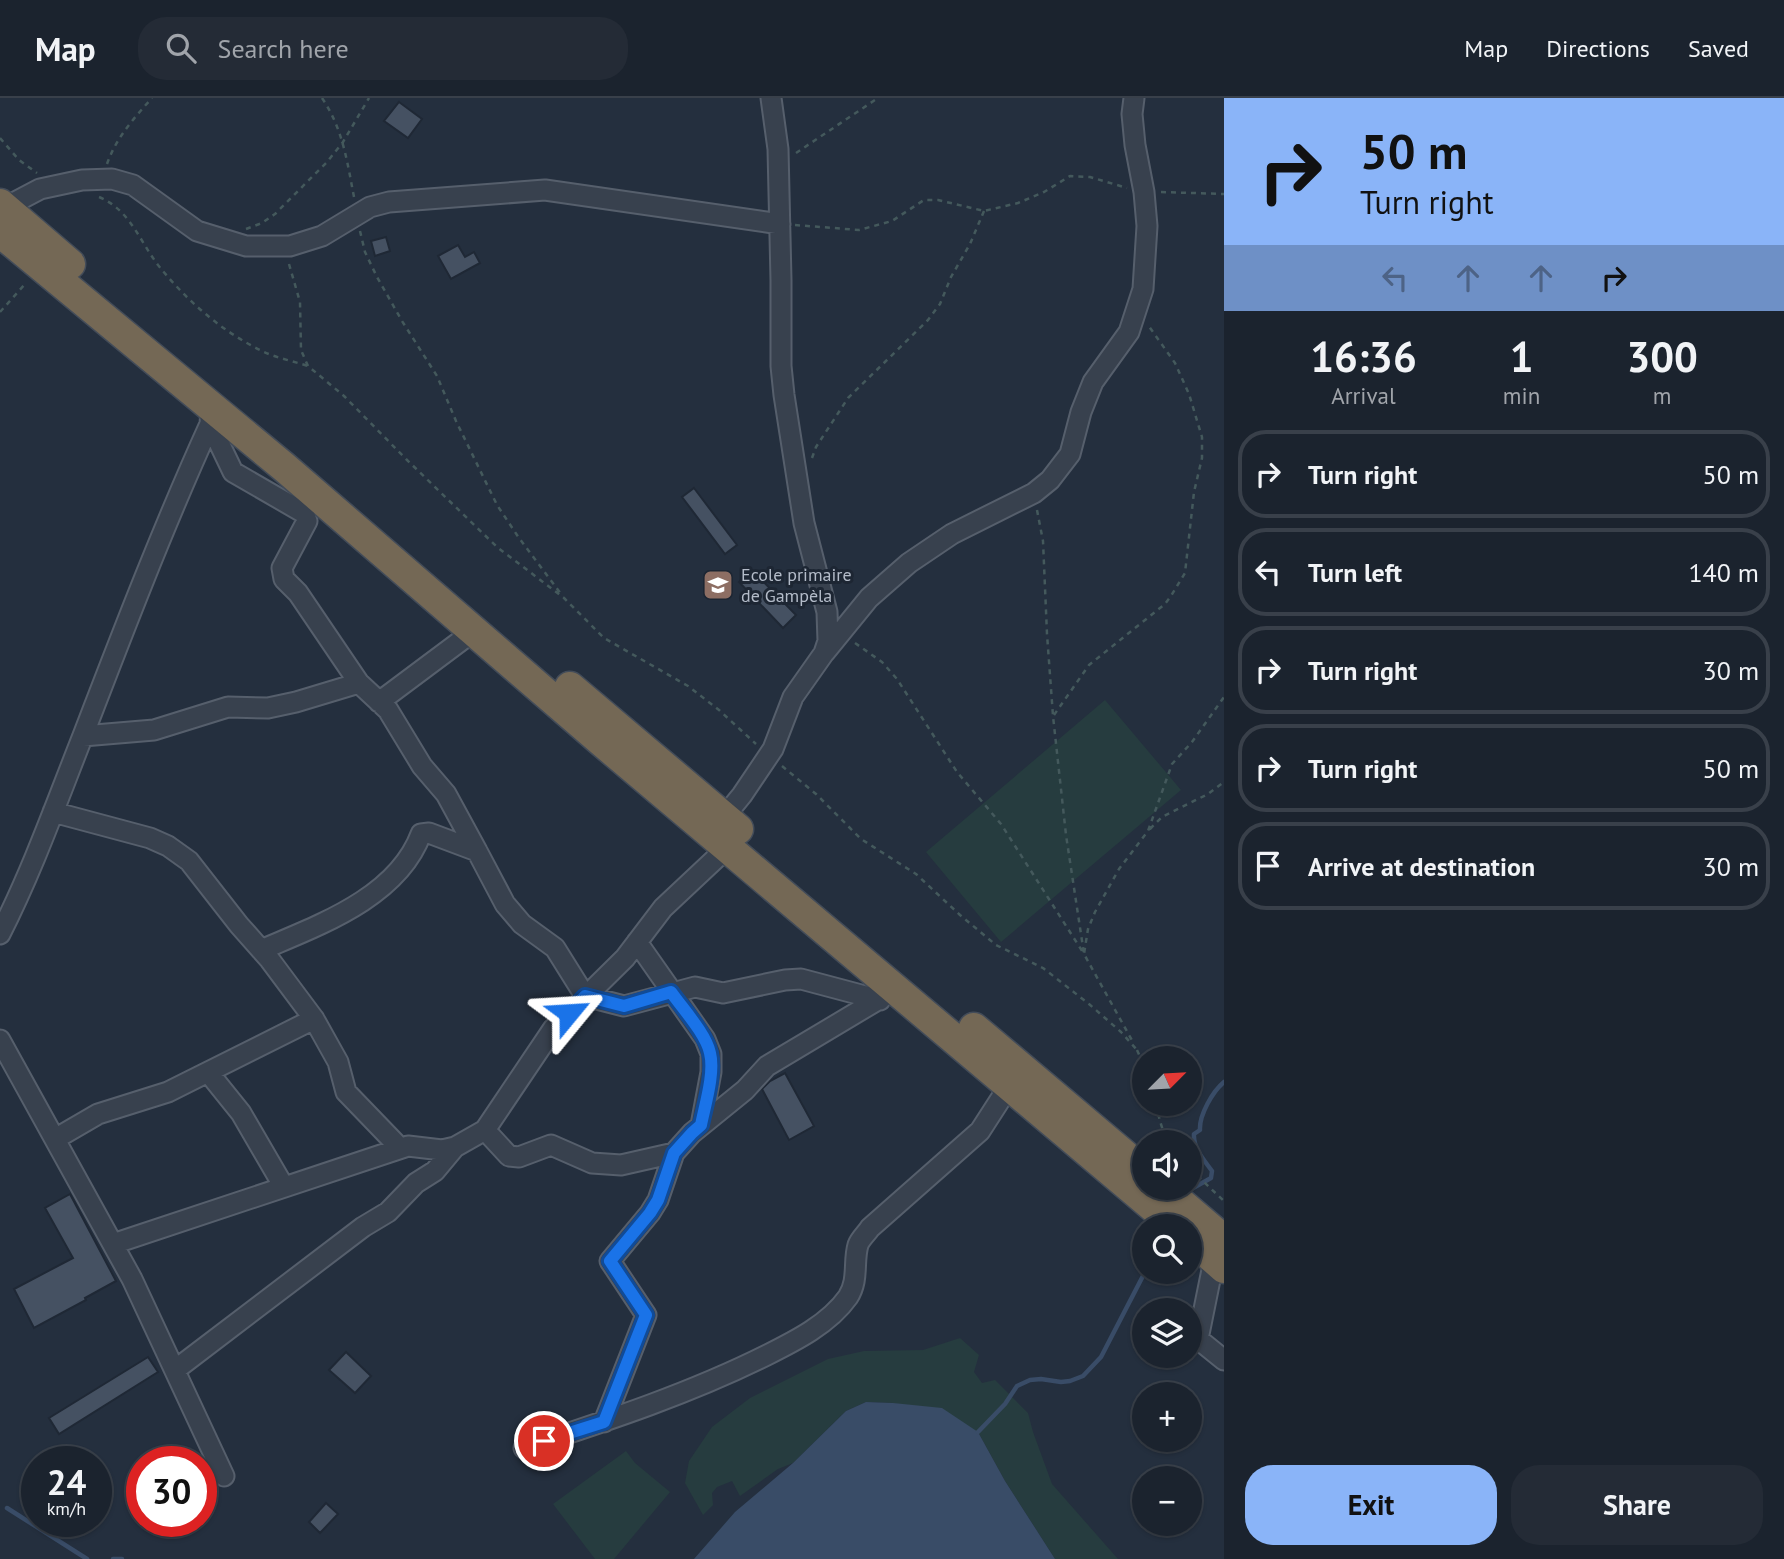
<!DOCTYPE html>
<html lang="en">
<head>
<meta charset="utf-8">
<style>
  :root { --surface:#1b232e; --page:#242b36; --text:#f1f3f6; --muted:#a0a4aa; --line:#39404a; --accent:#8ab4f8 }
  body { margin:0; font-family:"PT Sans",sans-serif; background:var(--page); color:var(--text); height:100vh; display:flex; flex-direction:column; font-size:26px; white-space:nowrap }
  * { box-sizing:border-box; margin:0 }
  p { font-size:23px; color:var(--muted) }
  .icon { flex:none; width:38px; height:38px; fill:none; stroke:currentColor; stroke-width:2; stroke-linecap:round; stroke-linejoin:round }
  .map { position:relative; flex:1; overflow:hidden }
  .sheet { display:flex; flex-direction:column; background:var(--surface); width:560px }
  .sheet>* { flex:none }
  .guide { background:#8ab4f8; color:#111; overflow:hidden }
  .needle { width:46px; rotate:66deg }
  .buttons { position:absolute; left:1132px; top:948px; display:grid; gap:14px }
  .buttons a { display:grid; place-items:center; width:70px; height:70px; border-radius:50%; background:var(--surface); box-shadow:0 2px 5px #0004,0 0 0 2px var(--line); font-size:35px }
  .speed { position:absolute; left:21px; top:1348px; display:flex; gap:14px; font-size:35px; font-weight:700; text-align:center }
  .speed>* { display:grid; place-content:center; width:91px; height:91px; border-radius:50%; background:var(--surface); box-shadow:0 2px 5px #0004,0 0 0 2px var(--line); line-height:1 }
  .speed small { font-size:18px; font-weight:400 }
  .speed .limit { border:10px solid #d22; background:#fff; color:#111 }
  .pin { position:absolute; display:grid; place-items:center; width:60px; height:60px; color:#fff; margin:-30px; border:4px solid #fff; border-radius:50%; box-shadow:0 2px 7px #0007 }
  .me { position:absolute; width:77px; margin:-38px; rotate:63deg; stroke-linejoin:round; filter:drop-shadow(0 0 5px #0008) }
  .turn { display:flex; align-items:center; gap:24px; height:147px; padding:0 21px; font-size:32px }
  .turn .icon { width:91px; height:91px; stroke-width:2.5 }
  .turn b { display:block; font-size:49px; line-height:60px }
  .lanes { display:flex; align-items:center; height:66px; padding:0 21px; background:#0003; justify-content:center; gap:35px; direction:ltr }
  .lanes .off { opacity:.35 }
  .eta { display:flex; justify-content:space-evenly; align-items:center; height:119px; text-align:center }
  .eta b { font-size:42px; font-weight:600; line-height:49px }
  .action { display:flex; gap:14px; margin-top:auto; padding:14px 21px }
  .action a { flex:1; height:80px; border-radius:28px; background:var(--accent); color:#111; font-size:28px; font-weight:600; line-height:80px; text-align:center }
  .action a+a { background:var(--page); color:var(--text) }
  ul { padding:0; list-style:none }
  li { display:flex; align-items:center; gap:21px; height:88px; margin:0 14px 10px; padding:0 7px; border:4px solid var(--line); border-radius:28px }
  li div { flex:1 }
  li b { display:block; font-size:26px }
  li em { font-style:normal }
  header { display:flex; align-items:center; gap:42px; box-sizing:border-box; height:98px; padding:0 35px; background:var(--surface); border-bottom:2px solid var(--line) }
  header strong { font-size:33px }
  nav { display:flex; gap:38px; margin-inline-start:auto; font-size:24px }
  .search { width:490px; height:63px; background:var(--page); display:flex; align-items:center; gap:18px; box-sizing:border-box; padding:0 24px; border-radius:28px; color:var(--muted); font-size:26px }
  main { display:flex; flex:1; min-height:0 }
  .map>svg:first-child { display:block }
</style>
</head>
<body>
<header>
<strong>Map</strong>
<div class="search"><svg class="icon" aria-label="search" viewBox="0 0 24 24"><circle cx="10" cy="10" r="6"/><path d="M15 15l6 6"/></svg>Search here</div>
<nav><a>Map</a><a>Directions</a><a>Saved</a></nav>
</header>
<main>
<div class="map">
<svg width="1224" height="1461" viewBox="0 0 1224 1461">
  <rect width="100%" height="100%" fill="#242f3e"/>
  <path fill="#263c3f" d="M1105 602 1181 692 1001 844 926 754Z
    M960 1240 979 1257 974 1274 982 1285 995 1282 1028 1315 1033 1334 1052 1386 1118 1461H1055L1005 1383 978 1334 893 1305 866 1304 846 1313 793 1365 778 1371 740 1398 732 1383 717 1389 712 1395 713 1407 703 1417 685 1385 689 1363 712 1329 750 1300 828 1261 864 1253 923 1252Z
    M626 1353 635 1365 670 1394 614 1461H595L553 1406Z"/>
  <path fill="#394c67" d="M866 1304 893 1305 942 1310 978 1334 1005 1383 1055 1461H694L735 1414 793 1365 846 1313Z"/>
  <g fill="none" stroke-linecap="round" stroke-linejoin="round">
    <path stroke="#394c67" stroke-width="4.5" d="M1186 1094 1211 1080 1212 1073C1204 1062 1193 1050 1194 1036L1200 1032C1199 1017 1213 993 1224 984
      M978 1334 1005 1306 1017 1288 1030 1282 1041 1281 1061 1284 1070 1283 1083 1278 1101 1259 1145 1174
      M7 1410 87 1461
      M113 1461H122"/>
  </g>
  <path fill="#455162" stroke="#1f2835" stroke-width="2" d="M399 4 422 21 408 40 384 23Z
    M386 139 390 153 375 158 371 143Z
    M458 147 465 159 474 154 480 165 451 181 438 158Z
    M694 390 737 447 725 456 682 399Z
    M751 471 796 517 783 530 739 484Z
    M785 975 814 1028 789 1042 762 991 770 983Z
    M70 1096 116 1183 85 1200 86 1202 34 1230 14 1191 73 1160 45 1110Z
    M346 1254 371 1278 355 1295 329 1272Z
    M148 1259 158 1274 59 1336 49 1320Z
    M326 1405 338 1416 320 1435 309 1424Z"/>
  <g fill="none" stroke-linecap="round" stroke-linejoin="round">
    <g stroke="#565f6c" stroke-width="23">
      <path id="minor" d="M4 110 40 91 82 82 112 81 133 87 197 133 246 148H290L322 138 370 109 389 104 545 92 780 126
        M210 326 233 374 304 415 307 423 282 470 284 481 298 495 359 585 388 612 422 668 446 696 477 753
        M825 554 869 500 909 465 952 436 1034 395 1050 382 1070 356 1081 314 1093 284 1129 234 1143 191 1147 128 1144 94 1135 47 1132 16 1134 0
        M379 604 474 533
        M83 638 154 632 228 609 268 610 296 604 359 585
        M53 714 150 740 168 748 189 763 239 827 270 862 314 921 338 964 346 994 400 1050
        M724 719 742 697 773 651 793 599 824 555 828 543 827 514 804 425 784 297 781 268V182L778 51 771 0
        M0 836C33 771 57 703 84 635 124 531 164 427 210 326L211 311
        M637 844 705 941 711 956V974L701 1027
        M261 852C319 827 397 800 421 736L429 735 477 753 505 806 522 826 555 850 585 898 624 908 695 889 723 895 785 882 801 881 880 902
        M0 942 132 1181 224 1378
        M208 974 241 1015 284 1089
        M485 1032 509 1058 519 1059 551 1047 592 1065 621 1067 674 1055
        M55 1041 98 1016 168 994 314 921
        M113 1146 408 1048 442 1052 455 1049 485 1032 553 931 625 860 663 810 728 749
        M1214 1162 1198 1241 1224 1262
        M175 1272 363 1129 388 1114 416 1085 435 1073 455 1049
        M604 1324 646 1217 610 1163 650 1115 658 1102 674 1055 692 1035 745 992 767 968 886 897
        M524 1350C606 1323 689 1296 767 1257 795 1243 829 1226 848 1199 859 1182 853 1164 858 1147 860 1141 867 1135 870 1130L980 1033 1009 988"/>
    </g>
    <g stroke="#434c59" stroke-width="33">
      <path id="highway" d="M0 106 70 166
        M0 134 284 369 601 643 1177 1129
        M570 589 738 731
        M974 930 1134 1065
        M1163 1090 1224 1142
        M1190 1140 1224 1170"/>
    </g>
    <path stroke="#44595c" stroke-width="2.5" stroke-dasharray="5 5" stroke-linecap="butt" d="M322 0C343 31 347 63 354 99
      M0 40 19 62 37 75
      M796 55 878 0
      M107 66C116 40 134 20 152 0
      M1161 94 1224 96
      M99 99C130 112 139 142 158 167 186 202 221 233 262 253 276 260 293 263 308 268
      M795 127 859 132 892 123 924 102H938L984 113 1018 105 1044 94 1070 78 1090 79 1127 90
      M246 131 262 125 275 116 327 64 343 44 369 0
      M360 133 365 154 377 179 402 223 437 278 456 323 497 407 519 440 561 496
      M289 166 300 204 301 252 308 268 344 298 406 361 497 449 564 500 604 540 688 588 719 612 756 646
      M0 214 26 185
      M812 360 816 349 848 300 928 222 940 206 951 179 970 146 984 113
      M1037 412 1043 443 1047 536 1053 618 1066 737 1084 856 1134 946
      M855 545 882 564 897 581 957 674 1001 726 1084 856 1088 831 1095 814 1119 771 1148 733 1172 666 1192 644 1224 599
      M1054 617 1089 567 1165 506 1171 498 1185 475 1194 394 1202 360V339L1189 296 1175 265 1148 227
      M782 668 816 696 861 741 916 776 960 817 996 847 1043 870 1089 906 1121 934 1138 953
      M1150 731 1162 719 1208 696 1224 684
      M1137 952 1144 968
      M1156 1006C1159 1020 1162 1033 1169 1045
      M1190 1071 1224 1103"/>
    <use href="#minor" stroke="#38414e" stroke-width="19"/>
    <use href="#highway" stroke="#746855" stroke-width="30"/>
  </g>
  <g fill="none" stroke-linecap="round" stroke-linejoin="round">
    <g stroke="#114b97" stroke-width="18">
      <path id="route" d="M544 1343 604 1324 646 1217 610 1163 650 1115 658 1102 674 1055 692 1035 701 1027C705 1007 715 975 710 955 706 936 683 911 671 894L624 908 585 898 569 915"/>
    </g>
    <use href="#route" stroke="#1a73e8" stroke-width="12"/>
  </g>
  <defs>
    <g id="school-square" transform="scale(1.575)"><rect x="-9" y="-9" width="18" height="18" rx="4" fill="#8d6e63" stroke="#1d2633"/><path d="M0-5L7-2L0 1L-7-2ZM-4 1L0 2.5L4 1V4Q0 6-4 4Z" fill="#fff"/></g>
  </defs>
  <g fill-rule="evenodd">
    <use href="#school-square" x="718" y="487"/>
  </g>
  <g text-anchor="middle" stroke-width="6" stroke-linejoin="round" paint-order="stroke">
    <g font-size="18" fill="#b4bcc9" stroke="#1d2633" text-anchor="start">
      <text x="741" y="483">Ecole primaire<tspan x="741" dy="21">de Gampèla</tspan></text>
    </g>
  </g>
</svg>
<div class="buttons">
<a><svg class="needle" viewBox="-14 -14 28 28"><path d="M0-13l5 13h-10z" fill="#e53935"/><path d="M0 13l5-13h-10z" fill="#a0a4aa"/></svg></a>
<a><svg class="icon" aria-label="sound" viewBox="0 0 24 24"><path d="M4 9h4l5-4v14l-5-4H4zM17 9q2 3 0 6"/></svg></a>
<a><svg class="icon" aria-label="search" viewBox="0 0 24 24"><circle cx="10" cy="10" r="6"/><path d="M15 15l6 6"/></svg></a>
<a><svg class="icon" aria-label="layers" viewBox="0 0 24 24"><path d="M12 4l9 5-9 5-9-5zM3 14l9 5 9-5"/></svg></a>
<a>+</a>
<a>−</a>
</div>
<div class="speed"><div>24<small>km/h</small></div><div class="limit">30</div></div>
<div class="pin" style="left:544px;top:1343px;background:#d93025"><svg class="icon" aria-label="arrive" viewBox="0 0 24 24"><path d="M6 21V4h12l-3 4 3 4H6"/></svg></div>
<svg class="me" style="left:569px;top:915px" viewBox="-20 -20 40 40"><path d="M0-17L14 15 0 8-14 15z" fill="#1a73e8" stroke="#fff" stroke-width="4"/></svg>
</div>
<section class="sheet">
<div class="guide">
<div class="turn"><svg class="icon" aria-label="right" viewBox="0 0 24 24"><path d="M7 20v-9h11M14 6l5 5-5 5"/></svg><div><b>50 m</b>Turn right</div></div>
<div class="lanes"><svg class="icon off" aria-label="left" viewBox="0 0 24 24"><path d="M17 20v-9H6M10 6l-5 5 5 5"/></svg><svg class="icon off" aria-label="ahead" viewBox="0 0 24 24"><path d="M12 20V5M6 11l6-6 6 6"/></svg><svg class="icon off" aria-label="ahead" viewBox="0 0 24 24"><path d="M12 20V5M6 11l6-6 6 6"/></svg><svg class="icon" aria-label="right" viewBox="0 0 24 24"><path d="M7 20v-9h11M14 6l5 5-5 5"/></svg></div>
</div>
<div class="eta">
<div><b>16:36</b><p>Arrival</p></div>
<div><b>1</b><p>min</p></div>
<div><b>300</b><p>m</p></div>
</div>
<ul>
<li><svg class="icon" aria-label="right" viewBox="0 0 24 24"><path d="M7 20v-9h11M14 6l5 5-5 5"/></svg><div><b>Turn right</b></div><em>50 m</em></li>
<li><svg class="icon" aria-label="left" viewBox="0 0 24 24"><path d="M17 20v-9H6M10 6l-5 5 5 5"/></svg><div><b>Turn left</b></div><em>140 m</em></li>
<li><svg class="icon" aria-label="right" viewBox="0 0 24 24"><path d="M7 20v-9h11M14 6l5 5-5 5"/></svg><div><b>Turn right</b></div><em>30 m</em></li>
<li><svg class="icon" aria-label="right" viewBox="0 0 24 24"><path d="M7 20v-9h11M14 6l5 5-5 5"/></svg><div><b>Turn right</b></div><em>50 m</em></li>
<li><svg class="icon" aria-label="arrive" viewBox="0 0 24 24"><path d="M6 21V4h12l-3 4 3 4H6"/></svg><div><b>Arrive at destination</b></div><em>30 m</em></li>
</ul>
<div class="action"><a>Exit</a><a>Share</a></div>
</section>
</main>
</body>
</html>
